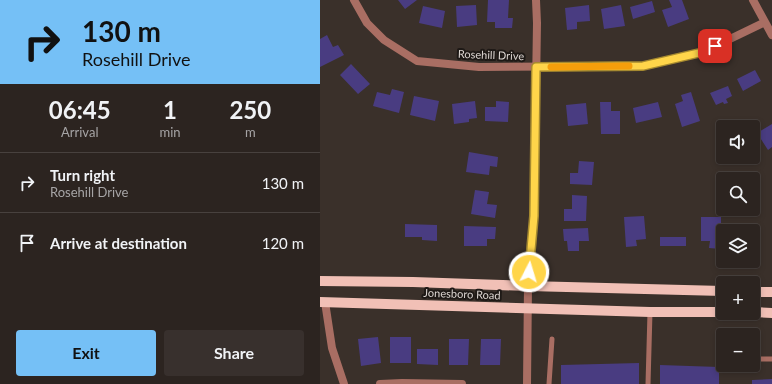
<!DOCTYPE html>
<html lang="en">
<head>
<meta charset="utf-8">
<style>
  :root { --surface:#2c2420; --page:#38302d; --text:#f1f3f6; --muted:#a6a4a5; --line:#48413e; --accent:#75c0f6 }
  body { margin:0; font-family:Lato,sans-serif; background:var(--page); color:var(--text); height:100vh; display:flex; flex-direction:column; font-size:15px; white-space:nowrap }
  * { box-sizing:border-box; margin:0 }
  p { font-size:13px; color:var(--muted) }
  .icon { flex:none; width:22px; height:22px; fill:none; stroke:currentColor; stroke-width:2; stroke-linecap:round; stroke-linejoin:round }
  .map { position:relative; flex:1; overflow:hidden }
  .side { display:flex; flex-direction:column; background:var(--surface); width:320px }
  .side>* { flex:none }
  .hud { background:#75c0f6; color:#111; overflow:hidden }
  .fabs { position:absolute; left:396px; top:120px; display:grid; gap:8px }
  .fabs a { display:grid; place-items:center; width:44px; height:44px; border-radius:4px; background:var(--surface); box-shadow:0 2px 6px #0003,0 0 0 1px var(--line); font-size:20px }
  .pin { position:absolute; display:grid; place-items:center; width:34px; height:34px; color:#fff; margin:-17px; border-radius:8px; box-shadow:0 2px 6px #0006 }
  .me { position:absolute; width:44px; margin:-22px; rotate:5deg; stroke-linejoin:round; filter:drop-shadow(0 0 3px #0008) }
  .turn { display:flex; align-items:center; gap:14px; height:84px; padding:0 16px; font-size:18px }
  .turn .icon { width:52px; height:52px; stroke-width:2.5 }
  .turn b { display:block; font-size:28px; line-height:34px }
  .eta { display:flex; justify-content:space-evenly; align-items:center; height:68px; text-align:center }
  .eta b { font-size:24px; font-weight:700; line-height:28px }
  .cta { display:flex; gap:8px; margin-top:auto; padding:8px 16px }
  .cta a { flex:1; height:46px; border-radius:4px; background:var(--accent); color:#111; font-size:16px; font-weight:700; line-height:46px; text-align:center }
  .cta a+a { background:var(--page); color:var(--text) }
  ul { padding:0; list-style:none }
  li { display:flex; align-items:center; gap:12px; height:60px; padding:0 16px; border-top:1px solid var(--line) }
  li div { flex:1 }
  li b { display:block; font-size:15px }
  li em { font-style:normal }
  main { display:flex; flex:1; min-height:0 }
  .map>svg:first-child { display:block }
</style>
</head>
<body>
<main>
<section class="side">
<div class="hud">
<div class="turn"><svg class="icon" aria-label="right" viewBox="0 0 24 24"><path d="M7 20v-9h11M14 6l5 5-5 5"/></svg><div><b>130 m</b>Rosehill Drive</div></div>
</div>
<div class="eta">
<div><b>06:45</b><p>Arrival</p></div>
<div><b>1</b><p>min</p></div>
<div><b>250</b><p>m</p></div>
</div>
<ul>
<li><svg class="icon" aria-label="right" viewBox="0 0 24 24"><path d="M7 20v-9h11M14 6l5 5-5 5"/></svg><div><b>Turn right</b><p>Rosehill Drive</p></div><em>130 m</em></li>
<li><svg class="icon" aria-label="arrive" viewBox="0 0 24 24"><path d="M6 21V4h12l-3 4 3 4H6"/></svg><div><b>Arrive at destination</b></div><em>120 m</em></li>
</ul>
<div class="cta"><a>Exit</a><a>Share</a></div>
</section>
<div class="map">
<svg width="452" height="384" viewBox="0 0 452 384">
  <rect width="100%" height="100%" fill="#3a302a"/>
  <path fill="#493c81" d="M78 0H97L85 9Z
    M168 0H189L188 18H193L192 28H175V22H167Z
    M349 0H362L369 19 348 27 342 10 352 7Z
    M332 1 335 12 313 19 310 7Z
    M156 5 157 25 137 27 136 6Z
    M269 5 270 21 257 22V29L247 30 245 8Z
    M301 5 305 26 284 29 281 9Z
    M103 6 125 11 122 28 99 23Z
    M7 35 13 47 18 45 24 55 0 67V39Z
    M31 64 50 84 38 94 20 75Z
    M435 70 441 81 423 91 417 79Z
    M408 86 412 96 406 99 408 103 404 104 403 102 396 105 390 93Z
    M72 89 84 92 79 113 53 106 57 92 70 95Z
    M371 92 380 121 362 127 355 104 363 101 361 95Z
    M94 96 119 101 115 121 90 115Z
    M155 101 157 118 149 119V122L134 124 132 104Z
    M176 101 189 102 188 122 165 121V107H176Z
    M280 102H291V111H300V134H281Z
    M338 102 342 117 316 123 313 108Z
    M266 103 268 124 248 126 246 105Z
    M452 124V147L448 150 437 133Z
    M149 152 178 157 177 167 170 166 169 175 146 172Z
    M259 161 274 162 272 185 250 184V173H258Z
    M155 190 169 192 167 204 177 205 175 218 151 214Z
    M252 195 267 196 266 221H244V209H252Z
    M324 216 326 239 316 240 317 246 306 247 304 217Z
    M381 217H401V249L389 248 390 241H381Z
    M85 224 117 225V241L102 240V237H85Z
    M417 225 437 226V249H433V231H417Z
    M144 226 176 227 175 239H167V246H144Z
    M268 228 269 241H259V251H248L247 241H244L243 229Z
    M340 237H366V246H340Z
    M58 337 61 363 41 366 38 339Z
    M70 337H91V363H70Z
    M129 339H149L148 365H129Z
    M161 339H181L180 365H160Z
    M97 349H118V365L97 364Z
    M319 363V384H241V365Z
    M340 365 399 367V384H340Z
    M452 379V384H432V380Z"/>
  <g fill="none" stroke-linecap="round" stroke-linejoin="round">
    <path stroke="#a96e63" stroke-width="5" d="M433 359H452
      M229 384 232 339
      M328 384 330 312"/>
    <path stroke="#a96e63" stroke-width="8" d="M34 0 47 23 64 40 97 61 159 67 323 66 383 52 445 22
      M433 0 452 35
      M5 302 12 348 24 384
      M60 384 82 383 142 384
      M207 384 208 286 214 217 217 23 216 0"/>
    <path stroke="#f1c0b6" stroke-width="10" d="M0 281 93 282 208 286 403 291
      M433 292H452
      M0 302 330 312H403
      M433 312 452 313"/>
  </g>
  <g fill="none" stroke-linecap="round" stroke-linejoin="round">
    <g stroke="#a68a30" stroke-width="10">
      <path id="route" d="M209 272 214 216 216 67 323 66 383 52 395 46"/>
    </g>
    <use href="#route" stroke="#ffd54a" stroke-width="7"/>
    <path stroke="#f59e0b" stroke-width="7" d="M231 67 309 66"/>
  </g>
  <g text-anchor="middle" stroke-width="4" stroke-linejoin="round" paint-order="stroke">
    <g font-size="11" fill="#dfd8d4" stroke="#1e1916">
      <text transform="translate(171 55) rotate(2)" y="4">Rosehill Drive</text>
      <text transform="translate(142 294) rotate(2)" y="4">Jonesboro Road</text>
    </g>
  </g>
</svg>
<div class="fabs">
<a><svg class="icon" aria-label="sound" viewBox="0 0 24 24"><path d="M4 9h4l5-4v14l-5-4H4zM17 9q2 3 0 6"/></svg></a>
<a><svg class="icon" aria-label="search" viewBox="0 0 24 24"><circle cx="10" cy="10" r="6"/><path d="M15 15l6 6"/></svg></a>
<a><svg class="icon" aria-label="layers" viewBox="0 0 24 24"><path d="M12 4l9 5-9 5-9-5zM3 14l9 5 9-5"/></svg></a>
<a>+</a>
<a>−</a>
</div>
<div class="pin" style="left:395px;top:46px;background:#d93025"><svg class="icon" aria-label="arrive" viewBox="0 0 24 24"><path d="M6 21V4h12l-3 4 3 4H6"/></svg></div>
<svg class="me" style="left:209px;top:272px" viewBox="-20 -20 40 40"><circle r="17" fill="#ffd54a" stroke="#fff" stroke-width="3"/><path d="M0-11L8 9 0 5-8 9z" fill="#fff"/></svg>
</div>
</main>
</body>
</html>
